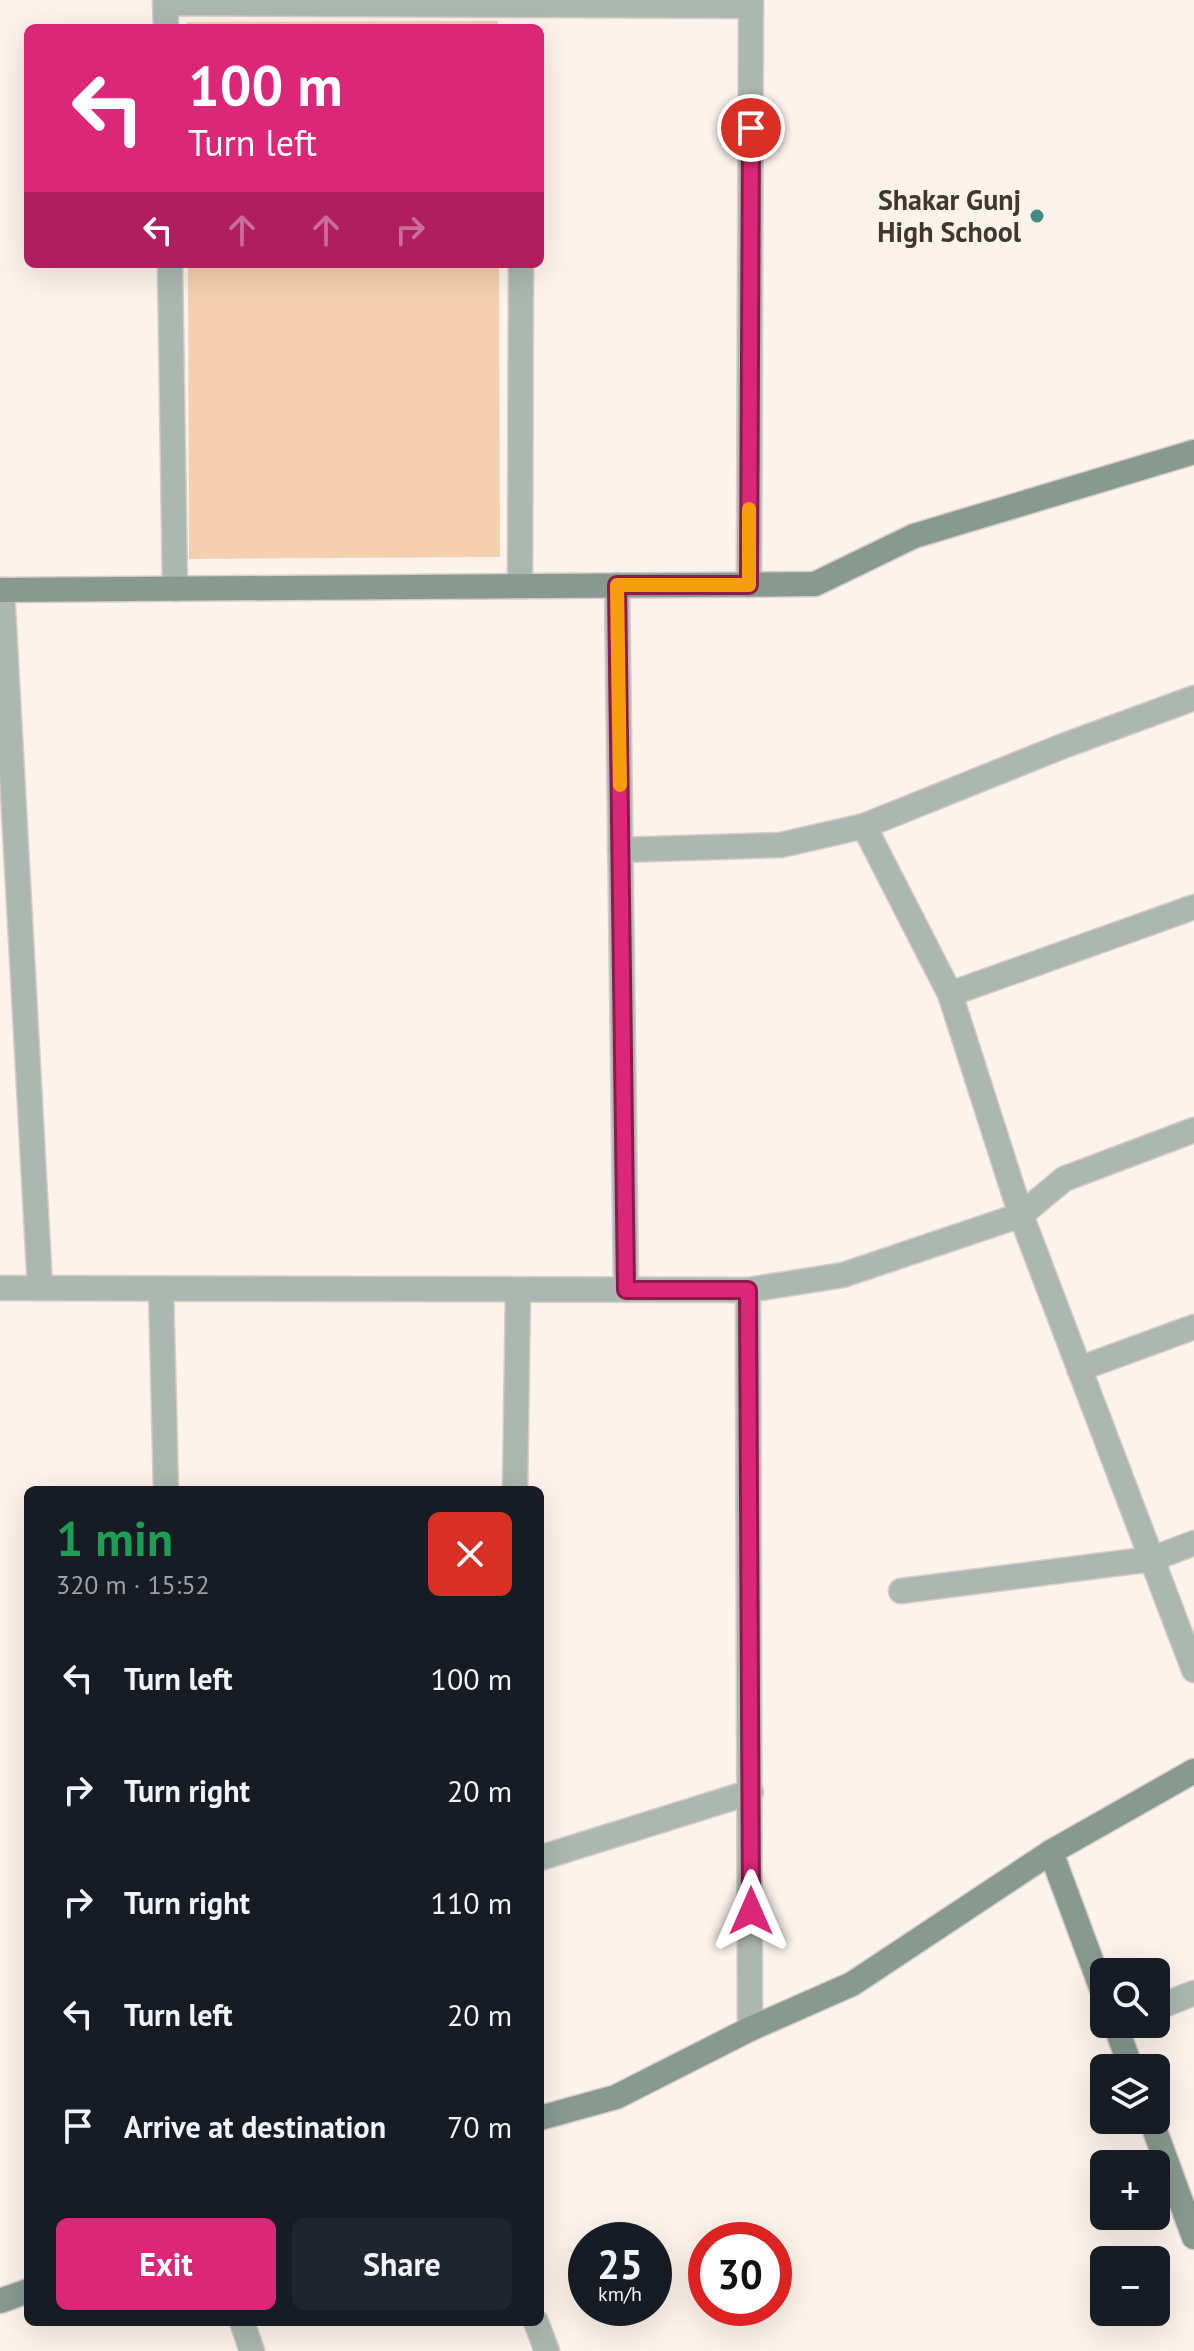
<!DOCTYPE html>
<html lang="en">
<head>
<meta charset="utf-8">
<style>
  :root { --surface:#171b24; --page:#20242c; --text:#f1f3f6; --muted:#9ea1a6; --accent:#db2777 }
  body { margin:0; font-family:"PT Sans",sans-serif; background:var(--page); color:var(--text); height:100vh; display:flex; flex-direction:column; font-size:30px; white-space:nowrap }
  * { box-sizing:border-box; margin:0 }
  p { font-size:26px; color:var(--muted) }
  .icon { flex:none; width:44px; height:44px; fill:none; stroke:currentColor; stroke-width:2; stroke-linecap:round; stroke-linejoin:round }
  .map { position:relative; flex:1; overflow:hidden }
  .panel { position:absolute; left:24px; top:1486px; width:520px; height:840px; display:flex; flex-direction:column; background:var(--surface); border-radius:12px; box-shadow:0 8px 32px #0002 }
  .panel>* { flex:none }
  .top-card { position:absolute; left:24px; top:24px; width:520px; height:244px; border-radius:12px; box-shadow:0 8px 32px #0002; background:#db2777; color:#fff; overflow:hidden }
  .tools { position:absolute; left:1090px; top:1958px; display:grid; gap:16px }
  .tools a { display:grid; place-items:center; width:80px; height:80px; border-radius:12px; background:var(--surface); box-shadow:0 8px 32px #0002; font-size:40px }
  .speed { position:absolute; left:568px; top:2222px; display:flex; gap:16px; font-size:40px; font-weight:700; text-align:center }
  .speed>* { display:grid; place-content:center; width:104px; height:104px; border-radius:50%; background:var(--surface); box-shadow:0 8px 32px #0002; line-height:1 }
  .speed small { font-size:20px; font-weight:400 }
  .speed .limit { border:12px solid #d22; background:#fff; color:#111 }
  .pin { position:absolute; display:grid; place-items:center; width:68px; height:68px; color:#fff; margin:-34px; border:4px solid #fff; border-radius:50%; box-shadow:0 2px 8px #0007 }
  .me { position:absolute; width:88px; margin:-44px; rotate:0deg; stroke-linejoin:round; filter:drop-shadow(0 0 6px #0008) }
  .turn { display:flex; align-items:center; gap:28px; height:168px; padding:0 32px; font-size:36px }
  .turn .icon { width:104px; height:104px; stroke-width:2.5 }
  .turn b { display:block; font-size:56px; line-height:68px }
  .lanes { display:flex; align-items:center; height:76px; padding:0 32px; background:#0003; justify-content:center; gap:40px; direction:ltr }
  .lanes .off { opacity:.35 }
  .round { display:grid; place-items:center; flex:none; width:84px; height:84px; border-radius:12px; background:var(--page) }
  .headline { display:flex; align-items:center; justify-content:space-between; height:136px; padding:0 32px }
  h1 { font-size:48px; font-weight:800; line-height:60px; color:#1e9e55 }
  .cta { display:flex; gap:16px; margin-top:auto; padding:16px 32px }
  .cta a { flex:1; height:92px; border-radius:12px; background:var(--accent); color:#fff; font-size:32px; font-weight:800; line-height:92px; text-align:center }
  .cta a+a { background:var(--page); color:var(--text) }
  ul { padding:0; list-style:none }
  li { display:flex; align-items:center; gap:24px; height:112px; padding:0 32px }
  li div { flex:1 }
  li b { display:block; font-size:30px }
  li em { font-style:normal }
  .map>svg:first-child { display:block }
</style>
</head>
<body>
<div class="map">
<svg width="1194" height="2351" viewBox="0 0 1194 2351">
  <rect width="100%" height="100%" fill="#fcf3ec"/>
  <path fill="#f4d0b0" d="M498 21V28H187V22Z
    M188 264H499L500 557 189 559Z"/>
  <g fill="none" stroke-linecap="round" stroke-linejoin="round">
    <g stroke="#d6cdc6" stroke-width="27">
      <path id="street" d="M165 0 166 28
        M165 3 751 6
        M170 264 175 589
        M617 585 626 1290
        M749 585 751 0
        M520 586 521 264
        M2 590 40 1288
        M620 850 781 845 864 826
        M1194 907 950 994 1021 1215 1194 1670
        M950 994 864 826 1063 746 1194 698
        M0 1288 748 1290 843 1275 1021 1215 1064 1179 1194 1130
        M161 1289 166 1490
        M748 1290 750 2029
        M1079 1369 1194 1327
        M515 1490 518 1291
        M901 1591 1152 1559 1194 1543
        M540 1858 751 1792
        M1156 2008 1194 1993
        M242 2322 252 2351
        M536 2322 547 2351"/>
    </g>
    <g stroke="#d6cdc6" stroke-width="27">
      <path id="secondary" d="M0 590 815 584 914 536 1194 452
        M1051 1852 1104 1995
        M1115 2024 1131 2068
        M540 2118 616 2097 750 2029 852 1984 1051 1852 1194 1771
        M1151 2120 1194 2237
        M0 2301 28 2291"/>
    </g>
    <use href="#street" stroke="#acb7b1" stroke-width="24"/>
    <use href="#secondary" stroke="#88998f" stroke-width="24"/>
  </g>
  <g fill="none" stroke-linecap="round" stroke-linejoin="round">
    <g stroke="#8e194d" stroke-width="20">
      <path id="route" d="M751 1911 748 1290H626L617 585H749L751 128"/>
    </g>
    <use href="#route" stroke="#db2777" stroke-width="14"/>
    <path stroke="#f59e0b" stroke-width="14" d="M620 785 617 585H749V509"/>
  </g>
  <circle fill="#458a7f" stroke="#fcf3ec" stroke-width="3" cx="1037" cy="216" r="8"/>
  <g text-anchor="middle" stroke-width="8" stroke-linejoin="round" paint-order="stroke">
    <g font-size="28" font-weight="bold" fill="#3f3730" stroke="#fcf3ec" text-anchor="end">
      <text x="1021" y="210">Shakar Gunj<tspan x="1021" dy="32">High School</tspan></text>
    </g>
  </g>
</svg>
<div class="tools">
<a><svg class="icon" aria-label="search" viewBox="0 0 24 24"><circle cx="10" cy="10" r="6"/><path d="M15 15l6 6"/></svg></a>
<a><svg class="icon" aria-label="layers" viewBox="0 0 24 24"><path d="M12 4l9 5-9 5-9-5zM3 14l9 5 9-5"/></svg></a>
<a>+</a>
<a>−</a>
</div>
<div class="speed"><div>25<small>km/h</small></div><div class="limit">30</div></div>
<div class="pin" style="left:751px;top:128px;background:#d93025"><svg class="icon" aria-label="arrive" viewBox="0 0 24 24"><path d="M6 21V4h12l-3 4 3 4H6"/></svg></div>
<svg class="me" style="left:751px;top:1911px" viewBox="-20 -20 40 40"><path d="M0-17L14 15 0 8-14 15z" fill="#db2777" stroke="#fff" stroke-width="4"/></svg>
<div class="top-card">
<div class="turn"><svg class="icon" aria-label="left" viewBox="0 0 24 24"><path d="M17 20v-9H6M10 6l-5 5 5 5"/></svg><div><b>100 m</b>Turn left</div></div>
<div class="lanes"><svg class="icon" aria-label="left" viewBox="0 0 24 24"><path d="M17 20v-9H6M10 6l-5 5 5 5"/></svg><svg class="icon off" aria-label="ahead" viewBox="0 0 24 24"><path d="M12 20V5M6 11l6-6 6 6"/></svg><svg class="icon off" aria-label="ahead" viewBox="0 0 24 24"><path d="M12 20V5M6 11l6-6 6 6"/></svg><svg class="icon off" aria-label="right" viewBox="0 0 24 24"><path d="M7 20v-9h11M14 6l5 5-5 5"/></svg></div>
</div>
<section class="panel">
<div class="headline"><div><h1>1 min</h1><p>320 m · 15:52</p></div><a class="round" style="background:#d93025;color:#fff"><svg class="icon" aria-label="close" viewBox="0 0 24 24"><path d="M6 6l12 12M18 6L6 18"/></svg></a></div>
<ul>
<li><svg class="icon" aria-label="left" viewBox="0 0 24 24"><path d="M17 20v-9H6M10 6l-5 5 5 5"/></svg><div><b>Turn left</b></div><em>100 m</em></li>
<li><svg class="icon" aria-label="right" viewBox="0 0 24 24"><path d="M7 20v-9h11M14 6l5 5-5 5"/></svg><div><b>Turn right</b></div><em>20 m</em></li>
<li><svg class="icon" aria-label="right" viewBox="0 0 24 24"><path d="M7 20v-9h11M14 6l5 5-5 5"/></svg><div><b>Turn right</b></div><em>110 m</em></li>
<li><svg class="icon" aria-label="left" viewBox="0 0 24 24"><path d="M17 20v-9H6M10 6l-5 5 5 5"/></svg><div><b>Turn left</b></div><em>20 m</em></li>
<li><svg class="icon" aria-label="arrive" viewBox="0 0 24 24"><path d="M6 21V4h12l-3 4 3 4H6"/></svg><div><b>Arrive at destination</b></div><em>70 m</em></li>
</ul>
<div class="cta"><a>Exit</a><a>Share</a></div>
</section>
</div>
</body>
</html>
